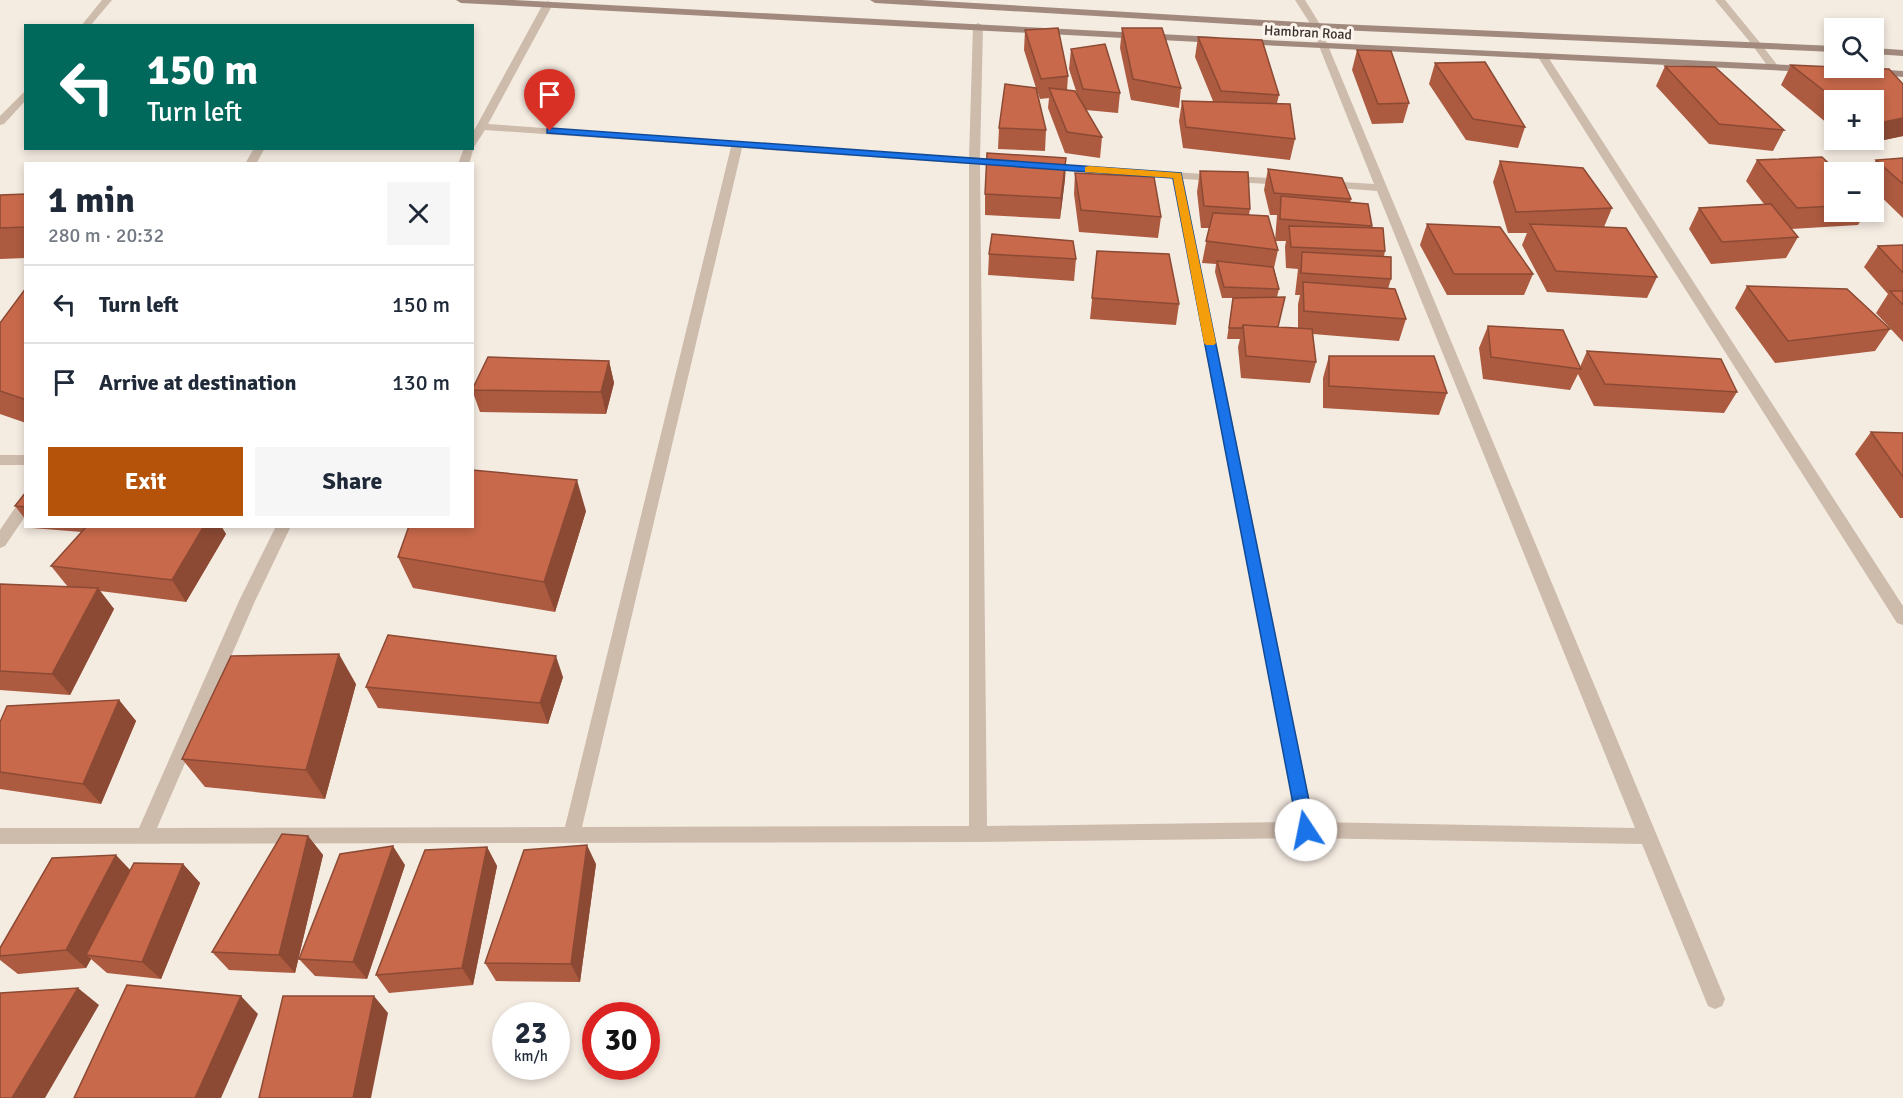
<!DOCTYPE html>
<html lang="en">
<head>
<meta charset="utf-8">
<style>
  :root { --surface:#fff; --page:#f6f6f7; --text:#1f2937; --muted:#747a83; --line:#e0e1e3; --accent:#b45309 }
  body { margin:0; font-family:Signika,sans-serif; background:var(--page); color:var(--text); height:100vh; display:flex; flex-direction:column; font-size:22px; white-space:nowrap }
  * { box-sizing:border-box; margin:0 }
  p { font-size:20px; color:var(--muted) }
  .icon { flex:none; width:33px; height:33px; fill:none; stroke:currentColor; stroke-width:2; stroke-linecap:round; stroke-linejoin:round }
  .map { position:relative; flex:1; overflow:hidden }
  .panel { position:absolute; left:24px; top:162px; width:450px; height:366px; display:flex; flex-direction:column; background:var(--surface); border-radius:0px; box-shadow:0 3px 9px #0003 }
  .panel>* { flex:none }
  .top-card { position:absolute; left:24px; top:24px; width:450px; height:126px; border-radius:0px; box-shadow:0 3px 9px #0003; background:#00695c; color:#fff; overflow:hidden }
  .tools { position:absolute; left:1824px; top:18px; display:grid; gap:12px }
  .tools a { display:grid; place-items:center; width:60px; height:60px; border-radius:0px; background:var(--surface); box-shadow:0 3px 9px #0003; font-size:30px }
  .speed { position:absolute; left:492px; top:1002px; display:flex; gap:12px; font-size:30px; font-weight:700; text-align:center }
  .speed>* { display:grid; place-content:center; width:78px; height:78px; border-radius:50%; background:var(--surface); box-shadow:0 3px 9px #0003; line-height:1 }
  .speed small { font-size:15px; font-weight:400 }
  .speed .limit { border:9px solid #d22; background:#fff; color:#111 }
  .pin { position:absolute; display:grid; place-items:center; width:51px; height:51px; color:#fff; margin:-62px -26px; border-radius:50% 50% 50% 0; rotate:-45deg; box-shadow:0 0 6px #0007 }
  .pin .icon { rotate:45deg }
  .me { position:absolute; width:66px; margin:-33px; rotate:349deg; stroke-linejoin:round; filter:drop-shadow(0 0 4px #0008) }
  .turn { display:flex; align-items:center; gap:21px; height:126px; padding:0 24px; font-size:27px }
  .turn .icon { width:78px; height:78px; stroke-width:2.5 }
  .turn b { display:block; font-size:42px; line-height:51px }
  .round { display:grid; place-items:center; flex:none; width:63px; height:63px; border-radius:0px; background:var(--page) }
  .head { display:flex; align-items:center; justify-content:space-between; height:102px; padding:0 24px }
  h1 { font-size:36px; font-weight:700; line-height:45px }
  .button { display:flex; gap:12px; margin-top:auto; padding:12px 24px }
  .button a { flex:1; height:69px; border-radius:0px; background:var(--accent); color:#fff; font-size:24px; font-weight:700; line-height:69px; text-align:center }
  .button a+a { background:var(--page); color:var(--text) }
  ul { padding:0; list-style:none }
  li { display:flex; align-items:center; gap:18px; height:78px; padding:0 24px; border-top:2px solid var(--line) }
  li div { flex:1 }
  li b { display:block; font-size:22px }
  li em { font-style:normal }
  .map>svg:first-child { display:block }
</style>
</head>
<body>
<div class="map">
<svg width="1903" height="1098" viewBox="0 0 1903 1098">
  <rect width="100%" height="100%" fill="#f4ebe1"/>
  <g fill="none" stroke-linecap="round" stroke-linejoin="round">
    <path fill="#cdbbac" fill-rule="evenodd" d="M1295 0H1305L1321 26 1319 28H1313Z
      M1715 0H1725L1761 44V48H1755Z"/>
    <path fill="#cdbbac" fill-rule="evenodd" d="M102 0H112L90 26H81Z
      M548 1 553 4 488 124 969 158 973 26 978 23 983 26 980 159 1006 161 1011 164 1006 167 980 165 987 826 1297 822 1172 178 1041 169V165L1045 164 1284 179 1290 182 1284 185 1183 179 1314 822 1635 828 1377 191 1326 187 1320 184 1326 181 1374 184 1311 26 1319 24 1725 999 1722 1006 1715 1009 1708 1006 1642 844 1307 838 978 842 0 844V828H139L239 601 276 526H291L255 601 157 828 565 827 731 147 485 130 474 147 469 164H458L464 148H472V133L476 127 543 4ZM742 148 969 164V826L582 827Z
      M1755 44H1761L1778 66 1777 68H1769L1753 46Z
      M1543 54 1548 57 1903 606V625L1897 623 1538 57Z
      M26 90V100L4 124 0 125V116Z
      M254 148H265L256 164H245Z
      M0 455H26V465H0Z
      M26 498V515L5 546 0 548V530L21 499Z"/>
    <path fill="#a18a7d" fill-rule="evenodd" d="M456 0H514L1217 37 1222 40 1217 43 461 3Z
      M870 0H922L1316 23 1834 46V52L1316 29 875 3Z
      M1244 39 1810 66 1815 69 1810 72 1241 44V40Z
      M1874 48 1903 50V56L1874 54Z
      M1873 69 1903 71V77L1869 74 1868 72Z"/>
  </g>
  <path fill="#ac5a40" d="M1122 28 1181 88 1179 108 1131 100 1120 48Z
    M1025 30 1068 76 1067 90 1077 94 1069 69 1071 49 1120 93 1118 113 1086 110 1102 137 1100 158 1065 153 1048 108 1049 98 1040 99 1037 90 1046 130 1045 151 998 149 999 128 1036 88 1024 50Z
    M1198 37 1279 95 1277 103 1295 139 1290 160 1183 148 1179 121 1182 101H1213L1195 57Z
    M1357 50 1409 103 1403 123 1372 124 1352 70Z
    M1435 63 1525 127 1518 148 1466 140 1429 84Z
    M1791 65 1903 84V136L1851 147V142L1847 140H1874V100H1834V129L1781 85Z
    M1665 66 1784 130 1773 151 1709 144 1656 86Z
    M1066 158 1065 179 1060 219 985 215V194Z
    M1903 158V218L1874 190V172H1869L1876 160Z
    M1757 160 1834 172V212H1866L1858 225 1791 229 1798 237 1786 258 1711 264 1689 229 1699 208 1764 204 1746 181Z
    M1500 161 1612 208 1604 227 1657 277 1647 298 1547 292 1522 245 1527 233H1508L1493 182Z
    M1268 169 1351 199 1350 203 1372 226 1371 228 1385 251 1384 256 1391 279 1388 289 1406 319 1399 341 1313 334 1316 362 1310 383 1241 378 1238 347 1240 339H1227L1233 298H1222L1215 272 1216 264 1202 263 1209 228H1201L1197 192 1200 171 1250 209 1249 215 1278 250 1274 268 1279 289 1277 297 1278 327 1298 328V304L1300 295H1295L1298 269 1286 268 1285 247 1286 241H1275L1277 215H1270L1264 190Z
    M1075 173 1161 217 1158 238 1079 232 1074 194Z
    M26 194V258L0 259V195Z
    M1427 224 1533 274 1524 295H1447L1420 245Z
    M1903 245V342L1876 313 1888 294 1864 267 1878 246Z
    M1097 251 1179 304 1176 325 1090 319Z
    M989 254 1076 259 1074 281 988 275Z
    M1747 286 1890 329 1875 351 1775 363 1735 308Z
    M26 288V423L0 414V323Z
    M1488 326 1580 367 1587 351 1737 392 1724 413 1594 406 1578 374 1570 390 1483 379 1479 348Z
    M1329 356 1447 393 1439 415 1323 408V378Z
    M609 361 614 383 606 414 480 412 472 390Z
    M1871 432 1903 433V518H1900L1855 454Z
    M26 492V520L15 506Z
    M586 511 555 612 413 588 398 557Z
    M31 526H221L226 534 186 602 100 591 114 609 70 695 0 690V584L68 587 51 566 82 532 32 528Z
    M563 677 548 724 378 708 366 687Z
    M356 684 325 799 205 787 182 759Z
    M119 700 136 721 101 804 0 789V722Z
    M308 836 323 855 295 973 229 970 212 952Z
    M487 847 497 866 473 985 389 993 376 975Z
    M183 864 200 883 161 979 107 973 91 959 86 968 18 974 0 960V948L131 870Z
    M596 864 580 982 496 981 485 963Z
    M405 865 367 979 315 976 299 959Z"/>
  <path fill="#8c4a34" d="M1903 118V136L1851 147 1855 140H1874V124Z
    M1066 158 1065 179 1060 219 1061 198Z
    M609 361 614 383 606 414 601 392Z
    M577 480 586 511 555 612 544 582Z
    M204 526H221L226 534 186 602 172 580Z
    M98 588 114 609 70 695 52 674Z
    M339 654 356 684 325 799 306 770Z
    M556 656 563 677 548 724 540 703Z
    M119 700 136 721 101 804 83 784Z
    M308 836 323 855 295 973 279 955Z
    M587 845 596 864 580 982 571 964Z
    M393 846 405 865 367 979 353 962Z
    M487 847 497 866 473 985 462 968Z
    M116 855 135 875 86 955 91 959 86 968 66 950Z
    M183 864 200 883 161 979 142 962Z
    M78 988 99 1005 45 1098H12Z
    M241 996 258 1014 221 1098H195Z
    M374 996 388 1013 371 1098H353Z"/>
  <path fill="#c8694b" stroke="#8c4a34" stroke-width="1.5" d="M1058 28 1068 76 1041 79 1025 30Z
    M1122 28H1162L1181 88 1133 79Z
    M1198 37 1262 40 1279 95 1221 91Z
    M1105 44 1120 93 1083 89 1071 49Z
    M1357 50 1391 51 1409 103 1378 104Z
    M1485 62 1525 127 1473 119 1435 63Z
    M1791 65 1834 67V68L1889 69 1903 84V118L1874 124V100H1836Z
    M1665 66 1715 67 1784 130 1719 124Z
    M1005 84 1036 88 1046 130 999 128Z
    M1049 88 1075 91 1102 137 1067 132Z
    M1182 101 1290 104 1295 139 1186 127Z
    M987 153 1066 158 1061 198 985 194Z
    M1822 157 1838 172H1834V206L1797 208 1757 160Z
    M1903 158V184L1876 160Z
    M1500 161 1583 168 1612 208 1516 212Z
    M1268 169 1342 178 1351 199 1274 193Z
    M1200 171 1248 172 1250 209 1204 206Z
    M1075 173 1154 177 1161 217 1081 210Z
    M26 194V227L0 228V195Z
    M1281 196 1368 204 1372 226 1280 219Z
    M1771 204 1798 237 1722 242 1699 208Z
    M1213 213 1268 216 1278 250 1206 241Z
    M1427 224 1500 227 1533 274H1454Z
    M1530 224 1626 228 1657 277 1556 271Z
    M1289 226 1383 228 1385 251 1291 247Z
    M992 234 1073 241 1076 259 989 254Z
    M1903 245V273L1878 246Z
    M1097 251 1169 254 1179 304 1092 298Z
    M1302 252 1391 257V279L1301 273Z
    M1217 261 1273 267 1279 289 1224 287Z
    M1303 282 1395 289 1406 319 1304 311Z
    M1747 286 1847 289 1890 329 1788 341Z
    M26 288V397L24 399 0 391V323Z
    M1890 291H1903V305Z
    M1285 297 1278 327 1243 325 1242 328H1229L1233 298Z
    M1243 325 1312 329 1316 362 1246 356Z
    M1488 326 1563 330 1581 369 1491 357Z
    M1587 351 1721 359 1737 392 1605 384Z
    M1329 356H1434L1447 393 1329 386Z
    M488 357 609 361 601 392 472 390Z
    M1871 432 1903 433V477Z
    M472 470 577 480 544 582 398 557 409 526H472Z
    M26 492V507L15 506Z
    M87 526H204L172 580 51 566Z
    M0 584 98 588 52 674 0 671Z
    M388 635 556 656 540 703 366 687Z
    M339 654 306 770 182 759 231 656Z
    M119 700 83 784 0 772V722L7 706Z
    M282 834 308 836 279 955 212 952Z
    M587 845 571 964 485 963 524 850Z
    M393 846 353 962 299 959 340 854Z
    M487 847 462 968 376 975 425 850Z
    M116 855 66 950 0 956V948L52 858Z
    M134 863 183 864 142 962 86 955Z
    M127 985 241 996 195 1098H74Z
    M78 988 12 1098H0V993Z
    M283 996H374L353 1098H259Z"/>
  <path fill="#1a73e8" stroke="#114b97" stroke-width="1.5" d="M550 128 1181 173 1315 830 1312 836 1306 838 1301 836 1298 830 1173 178 547 133V129Z"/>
  <path fill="#f59e0b" d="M1089 166 1181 173 1216 343 1214 345H1206L1204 343 1173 178 1085 172V167Z"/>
  <g text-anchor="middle" stroke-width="6" stroke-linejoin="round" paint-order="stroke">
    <g font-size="14" fill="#3b302b" stroke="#fbf5ee">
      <text transform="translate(1308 32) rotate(3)" y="5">Hambran Road</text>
    </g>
  </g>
</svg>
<div class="tools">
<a><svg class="icon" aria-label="search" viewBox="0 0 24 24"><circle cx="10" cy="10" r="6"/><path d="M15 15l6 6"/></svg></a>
<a>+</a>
<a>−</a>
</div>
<div class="speed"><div>23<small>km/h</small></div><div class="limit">30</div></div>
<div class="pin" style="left:550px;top:131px;background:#d93025"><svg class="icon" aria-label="arrive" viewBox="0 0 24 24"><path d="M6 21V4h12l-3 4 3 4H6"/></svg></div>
<svg class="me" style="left:1306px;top:830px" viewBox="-20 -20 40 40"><circle r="19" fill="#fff"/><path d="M0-13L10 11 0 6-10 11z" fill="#1a73e8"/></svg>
<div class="top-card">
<div class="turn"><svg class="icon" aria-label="left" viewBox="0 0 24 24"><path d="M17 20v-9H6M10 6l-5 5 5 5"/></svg><div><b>150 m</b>Turn left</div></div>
</div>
<section class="panel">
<div class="head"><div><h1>1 min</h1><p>280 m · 20:32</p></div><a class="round"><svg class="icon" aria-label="close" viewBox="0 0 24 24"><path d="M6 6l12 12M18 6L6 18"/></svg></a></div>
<ul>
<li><svg class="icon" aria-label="left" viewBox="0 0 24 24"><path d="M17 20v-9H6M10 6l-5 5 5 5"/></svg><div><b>Turn left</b></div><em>150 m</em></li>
<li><svg class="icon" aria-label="arrive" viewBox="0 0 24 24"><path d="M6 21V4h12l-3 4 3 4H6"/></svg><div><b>Arrive at destination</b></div><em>130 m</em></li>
</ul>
<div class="button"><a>Exit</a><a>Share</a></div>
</section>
</div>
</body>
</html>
